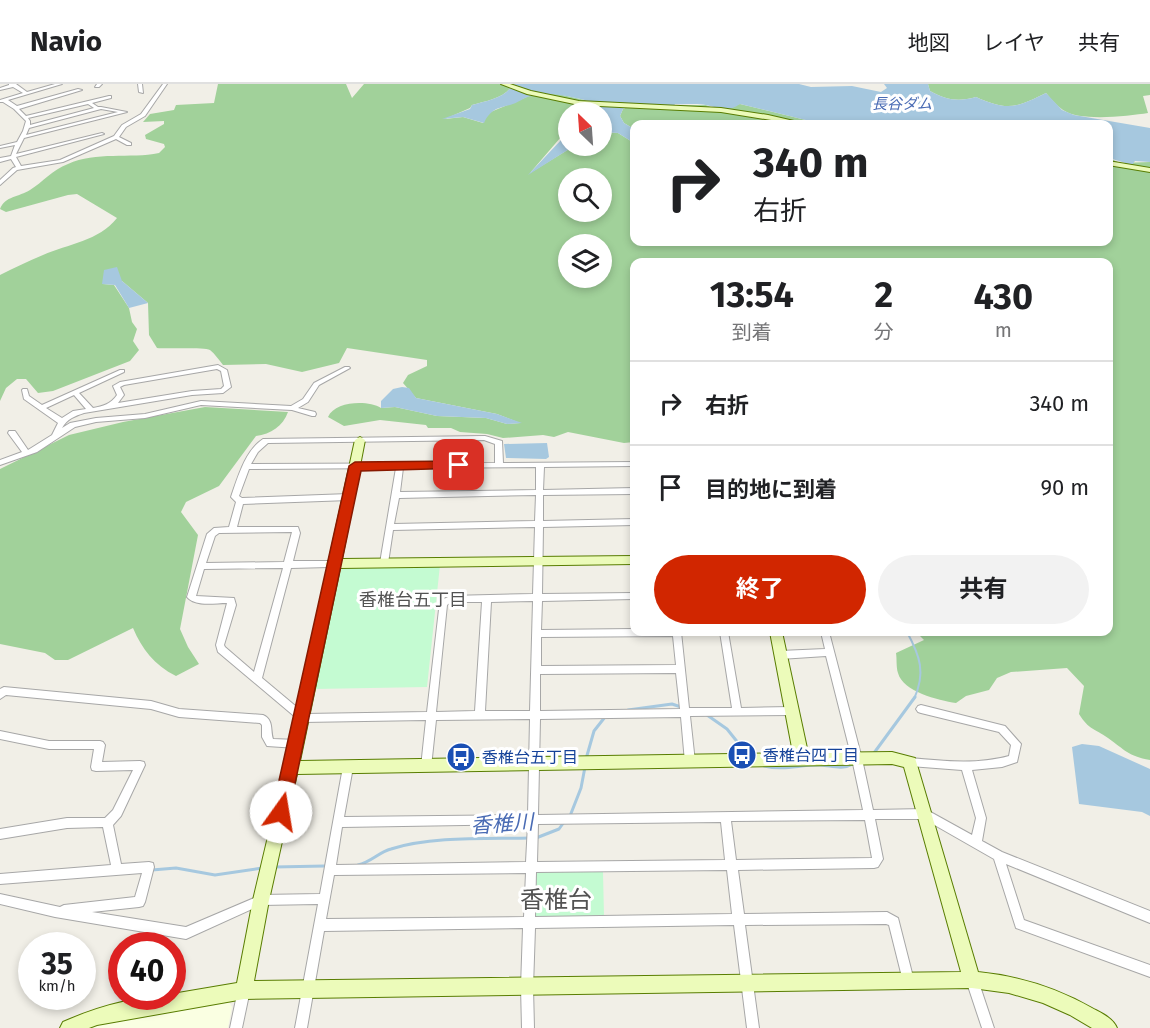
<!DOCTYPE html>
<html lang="ja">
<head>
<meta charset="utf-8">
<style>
  :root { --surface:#fff; --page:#f2f2f2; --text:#202124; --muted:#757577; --line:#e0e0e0; --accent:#d12600 }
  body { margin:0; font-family:"Fira Sans","Noto Sans JP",sans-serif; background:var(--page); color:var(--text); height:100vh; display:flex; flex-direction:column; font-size:22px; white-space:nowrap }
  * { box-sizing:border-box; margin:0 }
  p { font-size:20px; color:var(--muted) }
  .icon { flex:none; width:33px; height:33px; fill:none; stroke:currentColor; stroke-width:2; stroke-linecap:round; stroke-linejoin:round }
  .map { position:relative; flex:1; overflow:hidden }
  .drawer { position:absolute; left:630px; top:174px; width:483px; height:378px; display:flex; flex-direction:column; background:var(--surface); border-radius:12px; box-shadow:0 3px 9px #0003 }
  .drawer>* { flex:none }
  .guide { position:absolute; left:630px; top:36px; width:483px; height:126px; border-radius:12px; box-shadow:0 3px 9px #0003; background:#fff; color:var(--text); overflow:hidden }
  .needle { width:39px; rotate:335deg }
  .controls { position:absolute; left:558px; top:18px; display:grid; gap:12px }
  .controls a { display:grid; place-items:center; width:54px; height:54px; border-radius:50%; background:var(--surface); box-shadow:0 3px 9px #0003; font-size:30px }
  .speed { position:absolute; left:18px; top:848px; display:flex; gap:12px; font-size:30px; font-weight:700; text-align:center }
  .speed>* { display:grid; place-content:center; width:78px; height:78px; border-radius:50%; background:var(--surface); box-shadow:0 3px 9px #0003; line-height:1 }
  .speed small { font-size:15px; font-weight:400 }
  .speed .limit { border:9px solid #d22; background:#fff; color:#111 }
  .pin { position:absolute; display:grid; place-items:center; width:51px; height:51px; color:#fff; margin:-26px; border-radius:12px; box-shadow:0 3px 9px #0006 }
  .me { position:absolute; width:66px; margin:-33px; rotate:13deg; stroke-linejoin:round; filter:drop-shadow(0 0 4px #0008) }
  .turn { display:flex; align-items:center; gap:21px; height:126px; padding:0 24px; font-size:27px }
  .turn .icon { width:78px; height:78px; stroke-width:2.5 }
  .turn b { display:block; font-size:42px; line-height:51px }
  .eta { display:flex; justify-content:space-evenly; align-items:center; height:102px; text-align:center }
  .eta b { font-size:36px; font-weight:700; line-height:42px }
  .cta { display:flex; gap:12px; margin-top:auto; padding:12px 24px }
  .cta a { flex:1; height:69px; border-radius:36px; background:var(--accent); color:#fff; font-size:24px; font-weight:700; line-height:69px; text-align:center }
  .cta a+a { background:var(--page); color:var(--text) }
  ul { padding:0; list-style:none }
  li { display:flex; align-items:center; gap:18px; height:84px; padding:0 24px; border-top:2px solid var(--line) }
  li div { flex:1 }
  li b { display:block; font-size:22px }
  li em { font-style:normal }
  header { display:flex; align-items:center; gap:36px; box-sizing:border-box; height:84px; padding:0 30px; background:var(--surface); border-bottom:2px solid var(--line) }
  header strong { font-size:28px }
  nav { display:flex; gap:33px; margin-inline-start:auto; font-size:21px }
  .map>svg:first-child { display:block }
</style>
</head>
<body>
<header>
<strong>Navio</strong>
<nav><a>地図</a><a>レイヤ</a><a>共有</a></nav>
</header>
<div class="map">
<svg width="1150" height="944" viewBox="0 0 1150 944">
  <rect width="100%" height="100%" fill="#f1efe7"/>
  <path fill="#faffe2" d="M228 916 232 923 228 944H88L104 938Z"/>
  <path fill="#a1d19a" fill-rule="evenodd" d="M218 0H346L352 14 364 0H513C506 14 486 17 472 21L470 24 445 35 463 33 483 39 488 29 529 12 542 10H558L589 17 588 28H568V39L565 42 567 46 530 89 574 62H602V48L618 49 634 59V158H1108L1109 74 1120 79 1150 78V676C1128 672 1125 666 1108 654 1094 644 1089 646 1079 630L1084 602 1067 584 1011 588 997 594 989 606 966 612 956 619C938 616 903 608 898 589 896 583 897 575 896 569L924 556 916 548H1108V178H634V358L624 359 568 348 554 353 543 351 503 354 487 350 460 348 451 344H428L426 341 380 336 344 342 328 333C335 317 368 316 381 324L395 323 437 332 486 334 507 340 520 339 497 330 416 314 403 299 408 291 427 282V276L347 264 339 279 302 288 266 280 223 281C219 276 215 270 210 266 204 263 167 265 157 264L149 251 148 219 122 197 103 200 114 201 129 224 132 238 137 245 133 257 139 266 130 277 53 307 38 309 26 295H17L6 304 0 317V191C14 184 28 177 43 171 68 160 99 157 117 134L77 110 68 111 6 128 0 125C5 112 19 113 30 106 43 98 52 86 68 80 96 67 130 75 159 69L165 63 164 60 146 55 145 51 164 40V37L143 38 150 30 174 26 176 21 214 19ZM568 94H602V128H568ZM568 160H602V194H568Z
    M928 0H1150V11L1143 12 1148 29C1128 32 1080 38 1063 26 1057 22 1051 15 1046 9 1016 24 1007 27 976 13 958 18 946 16 930 7Z
    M740 20 822 40H634V45L624 39 620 32 623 25 632 21H706L715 25Z
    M205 323 288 328C283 342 271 350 256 352L219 402 186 418 181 428 198 451 180 545 188 563 199 580 176 592C154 581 142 565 133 544L68 576H55L45 569 0 560V385L69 351 123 338Z"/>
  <path fill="#c4fbd2" d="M440 481 427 603 314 605 337 482Z
    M535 788H603L604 832H534Z"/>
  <path fill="#a6c8df" d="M513 0H799L811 3 852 2 881 8 887 4 884 0H928L930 7C946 16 958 18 976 13 1007 27 1016 24 1046 9L1062 26 1074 31 1150 44V78L1135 77 1132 81 1109 74 1108 40H822L740 20C727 29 720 24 706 21 696 19 685 21 675 20L673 24 632 21 623 25 620 32 624 39 634 45V59L618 49 602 48V28H588L589 17C570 13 551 7 532 12 524 13 518 19 510 21 497 24 490 26 484 39L463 33 442 35 470 25 472 21C486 17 506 14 513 0Z
    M568 39V62H574L528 91 562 55V49L567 46 565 42Z
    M117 183 122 197 148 219 129 224 115 201 102 200 104 186Z
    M402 303 409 304 416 314 497 330 522 339 507 340 486 334 437 332 395 323 381 324V317L393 305Z
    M547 359 549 373 546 375 506 374 504 360Z
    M1082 660 1099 662 1150 685V732L1142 728 1079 720 1072 663Z"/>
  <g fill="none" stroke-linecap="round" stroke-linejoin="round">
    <path stroke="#a6c8df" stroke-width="2" d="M907 548C920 572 926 589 914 615"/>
    <path stroke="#a6c8df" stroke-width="3" d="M628 626 672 620 681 623
      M707 631 727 645 747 670
      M874 669 915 613
      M586 675 594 647 605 633
      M764 682C786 687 800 680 821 681 833 682 842 686 853 680
      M570 732 581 704 585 683
      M536 754 559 745 564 738
      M358 781C371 778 379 768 391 765 431 752 488 755 530 754
      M274 783 325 782
      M152 786 176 784 215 791 262 784"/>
    <g stroke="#a7a7a7" stroke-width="2">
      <path id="street" d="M9 0H16L27 8 55 0H62L8 16 17 22 78 5 82 6 19 25 26 32 109 12H111V14L92 19 98 23H101L127 28 24 54 16 70 102 49 104 50 16 73 21 82 60 76 114 52 122 41 141 30 163 0H167L145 32 126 43 119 53 131 59V61H127L116 55 63 78 17 86 0 101V96L13 84 16 83 11 75 0 78V74L11 72 15 61 0 64V62L17 58 23 47 26 37 14 25 3 18H0V16L23 9 13 3 0 6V4L9 1ZM88 20 94 24 30 41V37L28 34ZM101 25 118 28 26 51 29 44Z
        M97 0H102L99 3H95Z
        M138 0H142L143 9 139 8Z
        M218 281 227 286 231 303 223 309 192 311 84 329C75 332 67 335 62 344L70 339 96 334 145 330 201 317 291 322 303 315 314 299 345 283H349L350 284 319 301 308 318 298 324 315 328 316 330 315 332H312L292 326 201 321 145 334 96 338 75 343 37 368 0 381V376L22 368 8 349 9 347H15L28 366 52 351 58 339 24 315 22 306 23 305H27L29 312 42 321 120 286H124V288L79 309 93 324C103 322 111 320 117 311L113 302 120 298ZM217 285 221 287 224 302 221 305 192 307 118 319 124 311 120 303 124 301ZM74 311 86 325 73 327 62 334 46 324Z
        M485 352 502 357 503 379 634 378V382L544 383 543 406 634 404V410L543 411V437L634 435V441L543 443 542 510 634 509V515L542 517 541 546 634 545V548H681L689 624H732L720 548H728L741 624 791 623 794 624 796 627 794 630 791 631 690 632 695 678 694 681 690 682 686 681 685 678 681 633 540 635 538 731 863 726 852 675 826 572 780 575 777 574 775 571 777 568 780 567 825 565 821 548H829L862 675 873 726 925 725 972 751 976 734 962 686 910 682 906 681 905 678 906 675 910 674C943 677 977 681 1009 672L1011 661 999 648 921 629 918 628 916 625 918 622 921 621 1005 642 1021 660 1017 678 1002 683 972 686 986 734 982 757 1002 768 1150 827V839L1006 780 1024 836 1150 881V893L1016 844 994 775 924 735H875L883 775 878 783 874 784 738 786 744 830 887 828 898 834 914 897 912 901 908 903 904 901 889 841 886 840 745 841 759 944H747L734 841 535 844 533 903 534 944H522L521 903 523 844 324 847 307 944H295L318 820 261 821 186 855 55 833 0 820V810L60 823 64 821 135 813 142 789 0 800V790L111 781 103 743 67 744 0 755V745L67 734H105L113 726 133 686 96 687 92 686 91 683 94 665H49L0 655V647L49 657H100L103 658 105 661 102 678 140 677 144 678 145 681 121 732 113 741 121 780 149 778 153 779 154 783 145 818 143 822 139 823 92 828 186 843 261 811 320 810 343 683 344 680 348 679 352 680 353 683 344 733 528 731 530 635 436 636 431 683 430 686 426 687 422 686 421 683 426 636 303 638 300 637 218 568 216 561 227 519C214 519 196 523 187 513L207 450 214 444 229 443 236 418 231 413C238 393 245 367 263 355ZM484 356 495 360V379L251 380 258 368 268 359ZM536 383V406L400 408 403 384ZM396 384 380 479 381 481H387L388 479 393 446 535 443 533 510 450 512 440 517 427 628 305 630 262 594 291 484 329 483 333 480 329 477H293L300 449 298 443H237L243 420 349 416 353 413 349 410 242 414 239 412 249 385ZM536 411 535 437 394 440 399 414ZM292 448 284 478 206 479 215 452 219 449ZM283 484 254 588 225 563 224 561 236 521 234 514 196 512 204 485ZM533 517 530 627H485L491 518ZM451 518H482L475 627 436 628 447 521ZM673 552 676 581 541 582V553ZM676 589 680 625 540 627V590ZM865 736 872 774 736 776 731 737ZM721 738 725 776 537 778 538 740ZM528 740 526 778 336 781 342 743ZM727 786 732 830 535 833 536 788ZM526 789 524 833 326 835 334 791Z
        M4 603 151 617 179 625 263 631C274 636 270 646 273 655L297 656 300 657 302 660 300 663 297 664 267 662 262 653V641L260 639 179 633 151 625 6 611 0 615V605Z
        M972 890 976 892 978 896 994 944H982L966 896 968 892Z
        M244 900 248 902 250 906 242 944H230L238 906 240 902Z"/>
    </g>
    <g stroke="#597d02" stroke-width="2">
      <path id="secondary" d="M501 0H510L531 7 579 17 721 24 768 31 807 40H796L721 28 579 21 527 10Z
        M1108 77 1150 84V88L1108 81Z
        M360 353 365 356 342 475 634 472V480L340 484 300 677 793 669 770 548H782L808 669 892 668 915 674 978 888C1019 892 1057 904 1092 924 1101 929 1113 934 1117 944H1092L1070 931 1043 919 1009 909 972 904 244 915 97 941 89 944H60L63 938C97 923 135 912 172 912V910L237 899 253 816 296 634 328 483 325 480 329 476 355 356ZM892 680 904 683 961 888 254 897 269 816 297 690Z"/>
    </g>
    <use href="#street" fill="#fff" fill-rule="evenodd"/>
    <use href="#secondary" fill="#ecfbba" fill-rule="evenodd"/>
  </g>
  <path fill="#d12600" stroke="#881900" stroke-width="1.5" d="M459 377 465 381 464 384 361 387 289 728 287 734 281 736 275 734 272 728 349 382 355 378Z"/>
  <defs>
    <g id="bus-disc" transform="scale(1.5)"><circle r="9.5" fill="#1a4fb4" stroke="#fff"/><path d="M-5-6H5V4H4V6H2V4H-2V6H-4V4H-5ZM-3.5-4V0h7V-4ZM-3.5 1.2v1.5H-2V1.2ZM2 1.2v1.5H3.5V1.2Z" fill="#fff"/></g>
  </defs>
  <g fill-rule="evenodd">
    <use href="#bus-disc" x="742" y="671"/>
    <use href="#bus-disc" x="461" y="673"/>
  </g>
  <g text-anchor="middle" stroke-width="6" stroke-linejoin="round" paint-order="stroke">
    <g font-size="15" font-style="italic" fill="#496bb4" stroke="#fff">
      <text x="902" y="25">長谷ダム</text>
    </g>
    <g font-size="16" fill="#164399" stroke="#fff" text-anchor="start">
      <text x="763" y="677">香椎台四丁目</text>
      <text x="482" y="679">香椎台五丁目</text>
    </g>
    <g font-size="18" fill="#535353" stroke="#fff">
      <text x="413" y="522">香椎台五丁目</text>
    </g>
    <g font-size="21" font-style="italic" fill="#496bb4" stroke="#fff">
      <text transform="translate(502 740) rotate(-4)" y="7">香椎川</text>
    </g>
    <g font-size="24" fill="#535353" stroke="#fff">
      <text x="556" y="824">香椎台</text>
    </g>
  </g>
</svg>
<div class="controls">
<a><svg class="needle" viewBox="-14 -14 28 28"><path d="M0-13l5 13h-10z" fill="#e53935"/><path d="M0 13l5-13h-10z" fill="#757577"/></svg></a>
<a><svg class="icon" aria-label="search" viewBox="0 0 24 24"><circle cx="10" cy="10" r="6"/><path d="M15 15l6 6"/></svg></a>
<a><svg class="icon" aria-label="layers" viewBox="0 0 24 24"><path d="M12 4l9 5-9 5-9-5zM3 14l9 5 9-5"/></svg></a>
</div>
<div class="speed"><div>35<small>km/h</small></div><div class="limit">40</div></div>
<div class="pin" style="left:459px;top:381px;background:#d93025"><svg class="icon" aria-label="arrive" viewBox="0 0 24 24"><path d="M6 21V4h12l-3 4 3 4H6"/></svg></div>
<svg class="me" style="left:281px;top:728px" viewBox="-20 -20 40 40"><circle r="19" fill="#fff"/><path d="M0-13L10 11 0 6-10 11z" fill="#d12600"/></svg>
<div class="guide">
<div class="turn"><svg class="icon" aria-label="right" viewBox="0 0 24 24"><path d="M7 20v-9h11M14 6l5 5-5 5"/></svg><div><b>340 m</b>右折</div></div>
</div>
<section class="drawer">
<div class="eta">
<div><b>13:54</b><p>到着</p></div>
<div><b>2</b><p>分</p></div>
<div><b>430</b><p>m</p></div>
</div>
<ul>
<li><svg class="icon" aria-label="right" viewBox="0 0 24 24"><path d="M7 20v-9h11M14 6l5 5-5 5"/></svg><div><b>右折</b></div><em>340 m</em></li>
<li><svg class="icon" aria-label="arrive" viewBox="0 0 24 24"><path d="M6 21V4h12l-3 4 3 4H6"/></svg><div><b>目的地に到着</b></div><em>90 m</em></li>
</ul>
<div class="cta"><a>終了</a><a>共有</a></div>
</section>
</div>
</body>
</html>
